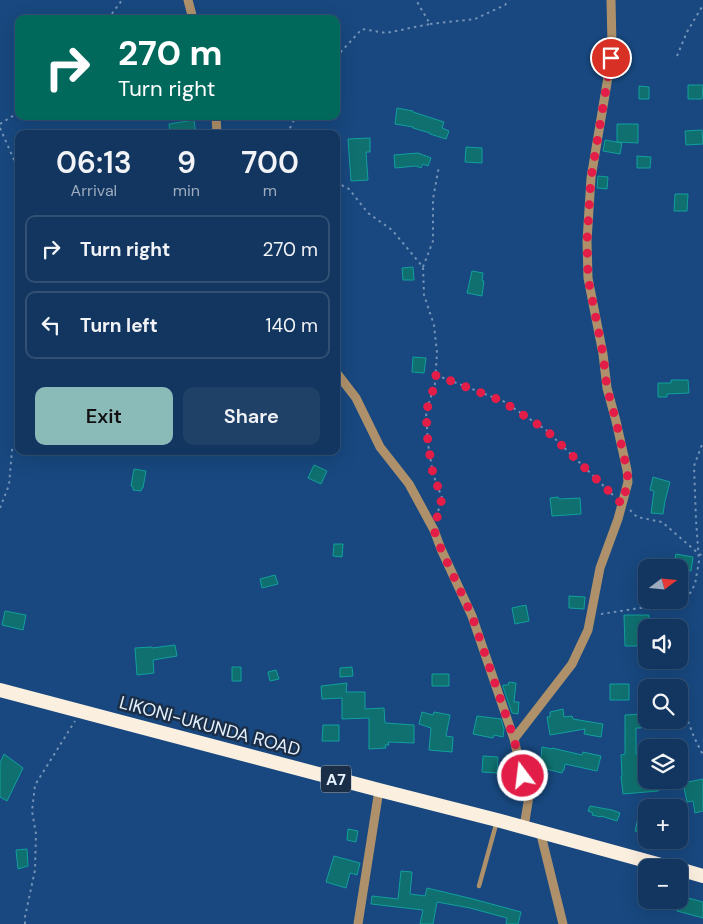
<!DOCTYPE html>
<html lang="en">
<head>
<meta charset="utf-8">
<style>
  :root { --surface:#12365f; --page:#1f4168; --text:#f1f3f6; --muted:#9cabbd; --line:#315074; --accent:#8bbbb9 }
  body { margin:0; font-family:"DM Sans",sans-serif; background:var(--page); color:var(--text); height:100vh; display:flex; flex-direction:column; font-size:19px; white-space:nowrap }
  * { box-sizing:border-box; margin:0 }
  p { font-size:16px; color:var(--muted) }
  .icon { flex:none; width:28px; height:28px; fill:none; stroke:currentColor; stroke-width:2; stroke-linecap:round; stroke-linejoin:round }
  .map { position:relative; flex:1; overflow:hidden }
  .panel { position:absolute; left:15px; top:130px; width:325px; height:325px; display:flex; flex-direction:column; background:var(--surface); border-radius:10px; box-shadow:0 5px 20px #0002,0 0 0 1px var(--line) }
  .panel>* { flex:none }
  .hud { position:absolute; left:15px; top:15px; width:325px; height:105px; border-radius:10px; box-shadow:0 5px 20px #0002,0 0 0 1px var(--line); background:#00695c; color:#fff; overflow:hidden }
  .needle { width:32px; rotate:74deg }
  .controls { position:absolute; left:638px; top:559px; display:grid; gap:10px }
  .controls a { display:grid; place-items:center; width:50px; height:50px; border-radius:10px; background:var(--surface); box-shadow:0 5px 20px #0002,0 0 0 1px var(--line); font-size:25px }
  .pin { position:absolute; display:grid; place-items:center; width:42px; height:42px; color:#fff; margin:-21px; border:2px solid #fff; border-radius:50%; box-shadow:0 1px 5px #0007 }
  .me { position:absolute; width:55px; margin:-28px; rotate:345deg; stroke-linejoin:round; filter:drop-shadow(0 0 4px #0008) }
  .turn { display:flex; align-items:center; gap:18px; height:105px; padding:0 20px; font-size:22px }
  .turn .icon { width:65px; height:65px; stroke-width:2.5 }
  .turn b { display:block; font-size:35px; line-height:42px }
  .eta { display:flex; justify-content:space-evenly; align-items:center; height:85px; text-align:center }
  .eta b { font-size:30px; font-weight:600; line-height:35px }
  .button { display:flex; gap:10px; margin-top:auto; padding:10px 20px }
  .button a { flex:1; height:58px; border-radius:10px; background:var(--accent); color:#111; font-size:20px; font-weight:600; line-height:58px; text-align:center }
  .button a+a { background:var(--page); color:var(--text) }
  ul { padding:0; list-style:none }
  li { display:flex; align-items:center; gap:15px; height:68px; margin:0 10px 8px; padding:0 10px; border:2px solid var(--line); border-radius:10px }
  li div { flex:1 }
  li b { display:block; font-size:19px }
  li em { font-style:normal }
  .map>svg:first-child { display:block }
</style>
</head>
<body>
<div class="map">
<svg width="703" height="924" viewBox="0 0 703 924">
  <rect width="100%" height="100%" fill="#18487f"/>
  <path fill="#0f706f" stroke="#139f9e" d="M688 85H703L702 99H688Z
    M639 86 649 87V99H639Z
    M397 108 413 111V112L444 122 442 128 449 131 446 139 430 134V133L413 128V127L395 124Z
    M194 120 196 134H170L169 124Z
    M617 124H638V143L617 142Z
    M702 130 703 144 686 145 685 131Z
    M370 138V152H366L368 180 351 181 348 139Z
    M605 140 622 143 620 154 603 151Z
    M466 147 482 148V163L465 162Z
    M418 153 431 158 428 166 423 164 421 168 416 166 395 168 394 155Z
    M637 156 651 157 650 168H637Z
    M598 176 608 177 607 189 597 188Z
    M675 194H688L687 211H674Z
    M413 267 414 280H403L402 268Z
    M472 271 483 273 482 281H484L482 296 467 293Z
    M413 357 426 358 424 373 412 372Z
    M671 380H688L689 393 667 394V397H658V383H671Z
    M314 465 327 471 321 484 308 478Z
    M134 469 146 471 143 488H142L141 491 133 490V487L131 486Z
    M653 477 670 482 665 501 663 514 651 513 654 491 650 490Z
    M558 497 559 499 580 498 581 514 552 516 550 498Z
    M334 544H343L342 557 333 556Z
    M676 554 693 557 691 571 679 569V568H673Z
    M275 575 278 584 262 588 260 579Z
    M569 596 585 597 584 609 569 608Z
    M526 605 529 621 515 624 512 608Z
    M5 611 26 615 23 630 2 625Z
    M624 615H649V628H646V646H625Z
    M175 645 177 656 153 660 154 673 137 675 135 648 152 647V648Z
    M232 667H241V681H232Z
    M352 667 353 676 340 677V668Z
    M276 670 279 679 270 681 268 672Z
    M432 674H449V686H432Z
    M509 682 516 683 514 702H519L518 714 512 713 503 687V685H508Z
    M347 683 346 692H365V709L384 708 385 723 414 725V743L388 742 389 745H385L386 748 369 749V718L342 719V698L322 699 321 686Z
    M610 684H629V700H610Z
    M563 709 564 717 572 716 573 719 603 724 601 737 584 734 585 729 550 735 547 717H550V712Z
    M422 712 433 715 434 712 450 715 446 736 453 737 452 752 429 750 431 728 419 724Z
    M641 714V728H636V754L646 753V780H657L658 791 623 794 621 776H622L621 755 625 754V715Z
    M477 716 501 719 504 729 503 737 494 735 493 738 473 734Z
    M323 725H339V741H322Z
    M542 747 552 749V748L582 755 583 752 601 756 597 771 565 764 564 770H563L562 773 542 768 527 767 525 758H541Z
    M4 754 23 768 7 801 0 797V763Z
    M483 756 498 757 497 773 482 772Z
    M703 779V811L695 813 693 801 687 802 683 783Z
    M590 806 612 810 620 813 617 821 601 816V817L592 815 593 813 588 811Z
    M639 814 646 815V833L635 831Z
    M348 829 358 831 356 842 347 840Z
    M27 849 28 866 18 869 16 850Z
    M334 856 360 863 357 875 350 873 346 888 326 882Z
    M401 871 412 872 410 894 425 896 427 888 473 899 521 912 518 924H506L507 918 470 908 437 902 433 924H420L423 910 371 904 372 896 398 899Z
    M681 896 703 902V918L677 911Z"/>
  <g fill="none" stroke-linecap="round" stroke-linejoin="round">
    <path stroke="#7292b7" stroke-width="2" stroke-dasharray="2.5 4" stroke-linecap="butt" d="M108 19 122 0
      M430 24 475 19 505 5 509 0
      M677 56 687 32 703 5
      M336 57 362 29 386 33 430 24 416 0
      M0 124 19 112
      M0 128 19 171
      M287 134 296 116
      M336 182 349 189 368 213 392 230 423 267 424 295 434 325 437 353 435 384 426 412 428 444 433 474 442 498 437 515
      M423 267 433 241V199L439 166
      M436 375 503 401 546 430 615 497
      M0 508 9 485 12 450 19 440
      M630 510 637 517 662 522 699 554 703 556
      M601 614 640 608H682L695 584 699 561 696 520 694 466 703 442
      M649 688 665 684 668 688
      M679 697 694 737 703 755
      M25 924V917L35 870 36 834 32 811 35 785 75 721"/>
    <path stroke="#ae916a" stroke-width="4.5" d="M479 886 497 821"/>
    <path stroke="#ae916a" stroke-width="9" d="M188 0 193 19
      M216 116 217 134
      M336 372 356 398 380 447 409 484 434 530 441 549 472 616 514 739 520 765 527 787 529 796 524 827
      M514 739 572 664 588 630 600 568 618 519 628 482 627 470 616 421 607 388 603 354 588 278 587 241 591 178 609 71 612 45 611 0
      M540 831 563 924
      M358 924 379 790"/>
    <path stroke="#fbf0e0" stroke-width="14" d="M0 690 379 790 497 820 672 868
      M679 869 703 876"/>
  </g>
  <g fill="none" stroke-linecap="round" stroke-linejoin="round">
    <path stroke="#e11d48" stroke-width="9" stroke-dasharray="0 16.2" d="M523 776 520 764 514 739 472 616 441 549 434 530 442 498 433 474 428 444 426 412 435 384 436 375 502 401 546 430 622 504 628 482 627 470 616 421 607 388 603 354 588 278 587 241 591 178 609 71 611 58"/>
  </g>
  <g text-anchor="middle" stroke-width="5" stroke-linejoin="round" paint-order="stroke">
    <rect fill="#1a2e48" stroke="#a9b6c7" stroke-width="1" x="321" y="765.5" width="30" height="27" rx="4"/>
    <g font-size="16" font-weight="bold" fill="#e6f1fe">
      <text x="336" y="785">A7</text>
    </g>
    <g font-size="18" fill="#e6f1fe" stroke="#1a2e48">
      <text transform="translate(210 726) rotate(15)" y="6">LIKONI-UKUNDA ROAD</text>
    </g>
  </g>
</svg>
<div class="controls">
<a><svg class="needle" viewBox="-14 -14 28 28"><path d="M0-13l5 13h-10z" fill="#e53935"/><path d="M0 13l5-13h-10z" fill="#9cabbd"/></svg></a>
<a><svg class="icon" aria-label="sound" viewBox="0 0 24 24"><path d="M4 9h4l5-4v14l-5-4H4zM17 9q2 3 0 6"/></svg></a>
<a><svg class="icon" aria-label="search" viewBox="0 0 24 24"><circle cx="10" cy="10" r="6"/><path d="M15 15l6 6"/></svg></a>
<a><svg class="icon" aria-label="layers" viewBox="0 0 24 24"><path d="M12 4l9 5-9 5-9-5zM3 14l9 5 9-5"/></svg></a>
<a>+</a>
<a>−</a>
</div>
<div class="pin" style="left:611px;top:58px;background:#d93025"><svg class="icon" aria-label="arrive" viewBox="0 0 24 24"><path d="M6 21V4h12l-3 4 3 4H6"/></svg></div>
<svg class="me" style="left:523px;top:776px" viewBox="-20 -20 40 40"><circle r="17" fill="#e11d48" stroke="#fff" stroke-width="3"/><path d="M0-11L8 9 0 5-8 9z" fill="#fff"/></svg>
<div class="hud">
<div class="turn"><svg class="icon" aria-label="right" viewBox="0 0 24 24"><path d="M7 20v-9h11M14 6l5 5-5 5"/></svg><div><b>270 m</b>Turn right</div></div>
</div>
<section class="panel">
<div class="eta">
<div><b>06:13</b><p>Arrival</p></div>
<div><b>9</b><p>min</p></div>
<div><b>700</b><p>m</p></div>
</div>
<ul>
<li><svg class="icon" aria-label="right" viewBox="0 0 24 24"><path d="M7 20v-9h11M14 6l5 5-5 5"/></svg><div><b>Turn right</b></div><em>270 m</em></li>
<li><svg class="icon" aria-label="left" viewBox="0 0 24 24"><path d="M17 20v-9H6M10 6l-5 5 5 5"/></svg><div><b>Turn left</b></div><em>140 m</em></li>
</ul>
<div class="button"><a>Exit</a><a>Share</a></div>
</section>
</div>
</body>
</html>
